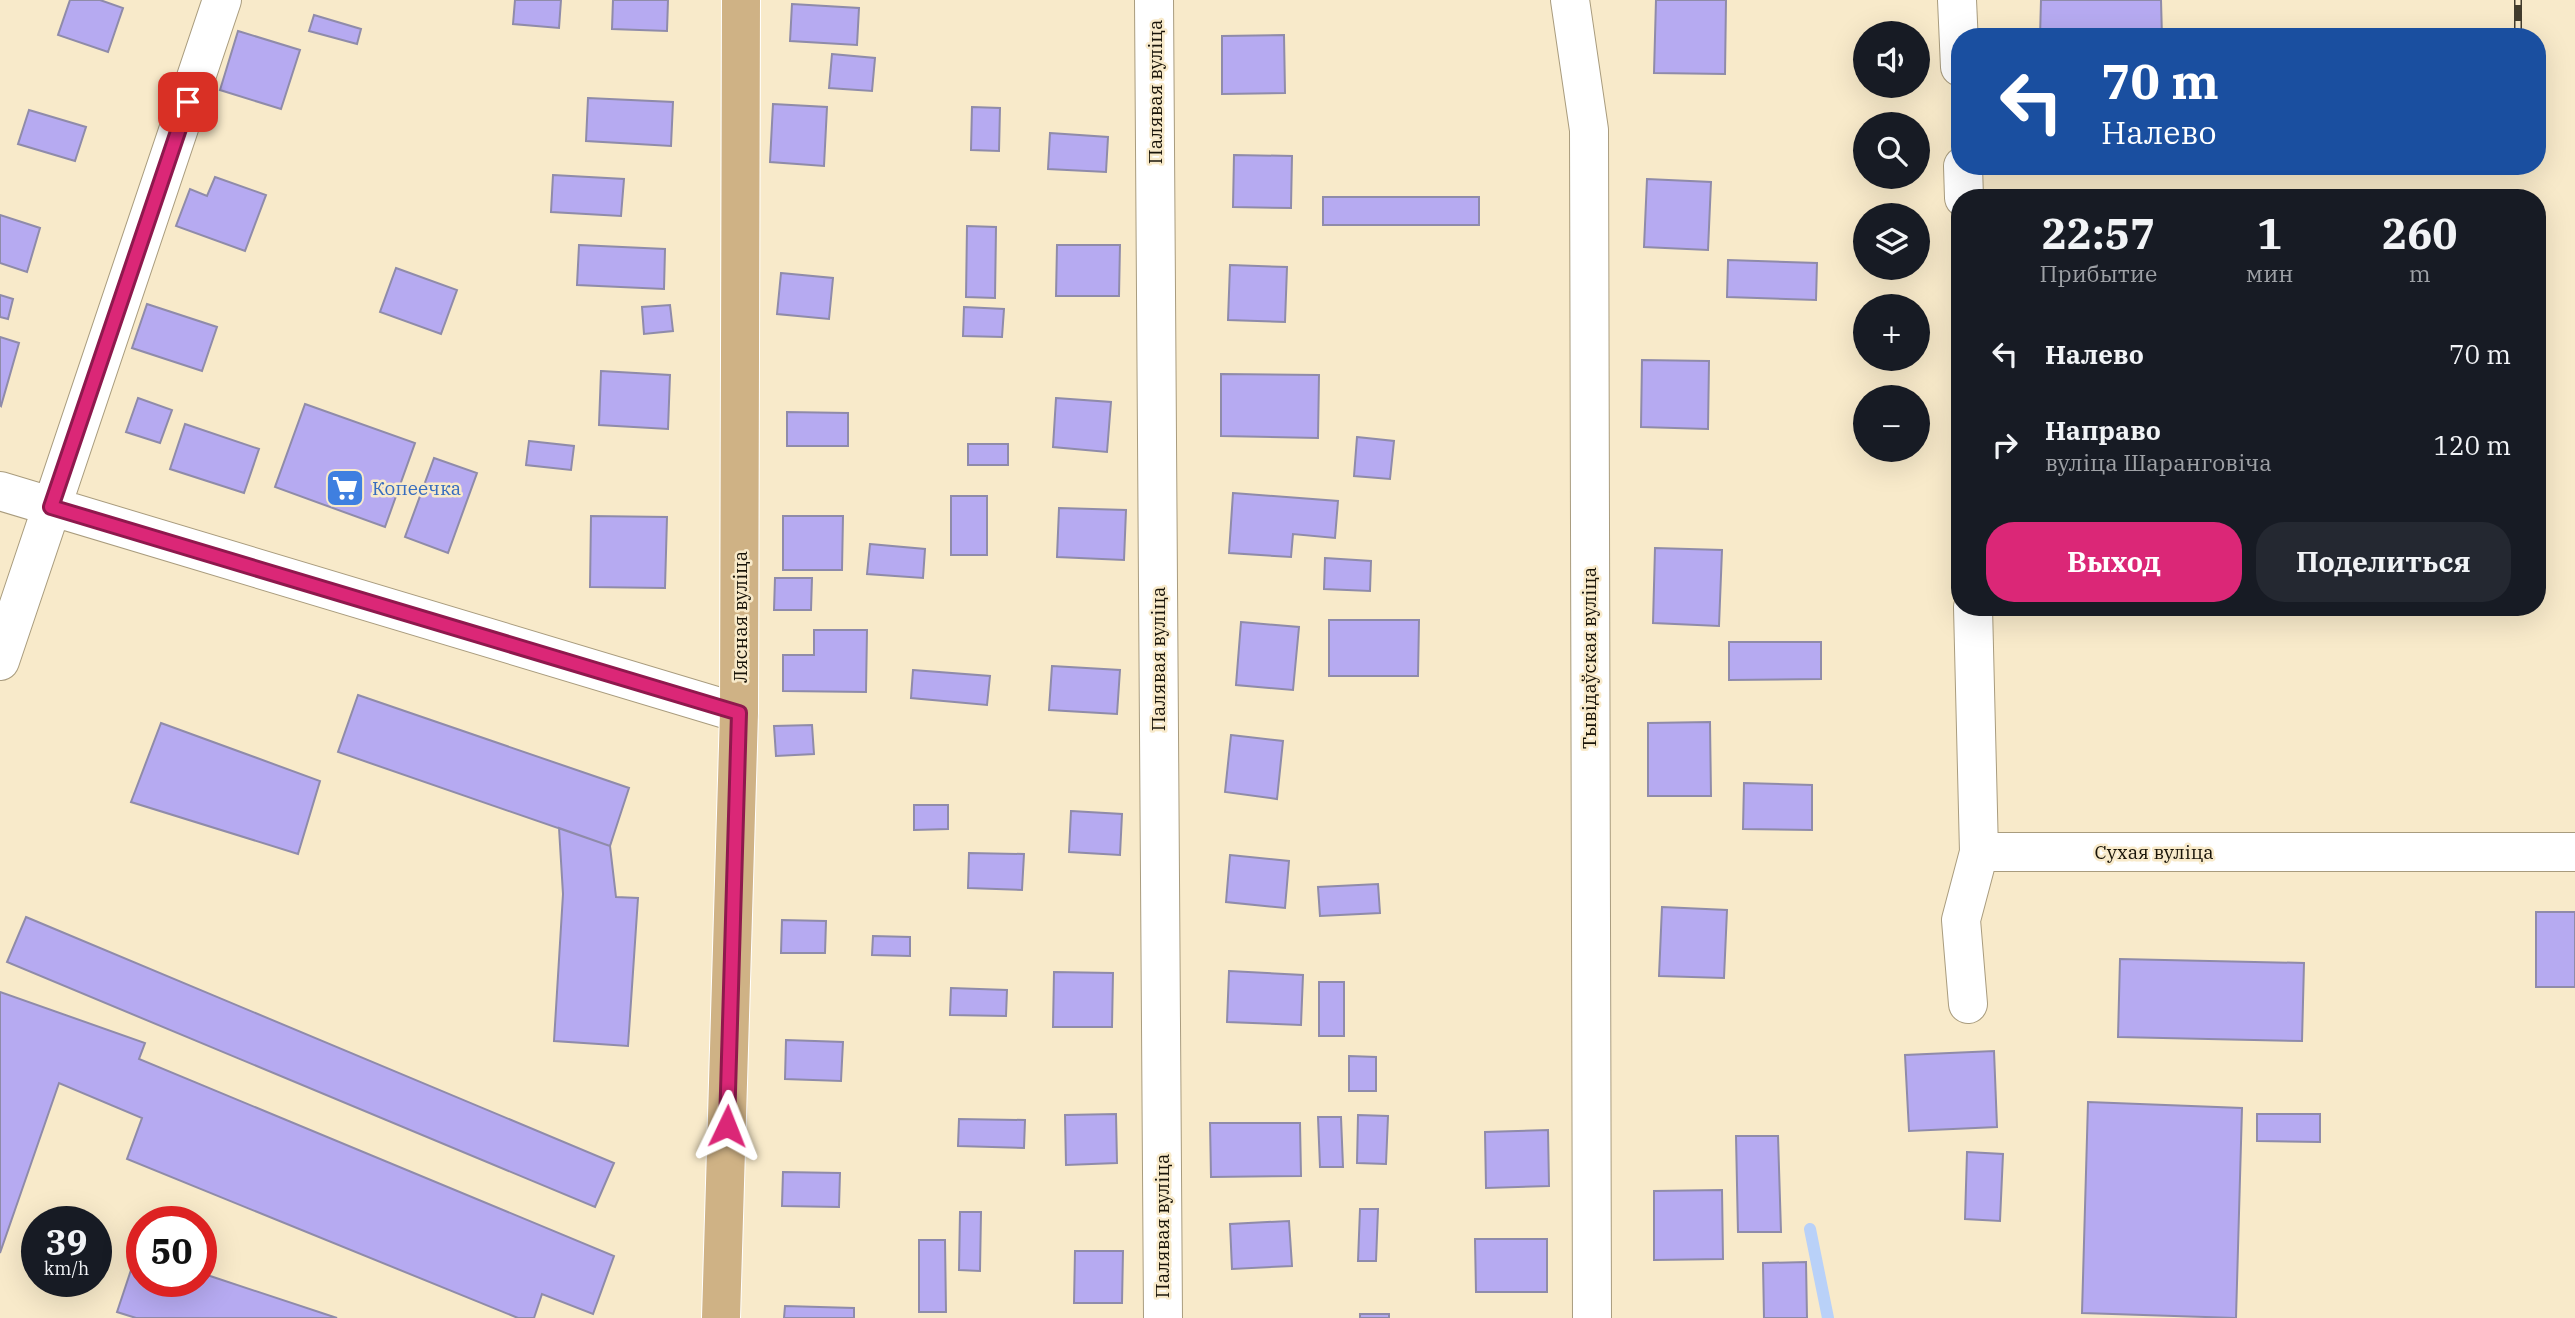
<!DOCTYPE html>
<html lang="ru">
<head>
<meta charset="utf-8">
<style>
  :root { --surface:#171b24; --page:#242831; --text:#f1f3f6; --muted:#9ea1a6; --accent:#db2777 }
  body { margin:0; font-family:"IBM Plex Serif",serif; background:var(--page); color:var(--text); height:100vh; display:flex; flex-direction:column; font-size:26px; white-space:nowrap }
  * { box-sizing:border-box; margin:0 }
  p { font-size:23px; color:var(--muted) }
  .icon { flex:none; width:38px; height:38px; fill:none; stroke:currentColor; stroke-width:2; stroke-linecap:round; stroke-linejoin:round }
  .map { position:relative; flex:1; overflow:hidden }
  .sheet { position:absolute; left:1951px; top:189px; width:595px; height:427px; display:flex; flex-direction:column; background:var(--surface); border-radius:28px; box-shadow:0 7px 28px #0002 }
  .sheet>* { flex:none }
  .banner { position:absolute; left:1951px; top:28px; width:595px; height:147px; border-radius:28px; box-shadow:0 7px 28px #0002; background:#1a4fa0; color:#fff; overflow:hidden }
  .controls { position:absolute; left:1853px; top:21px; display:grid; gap:14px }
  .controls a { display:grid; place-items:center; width:77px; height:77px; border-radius:50%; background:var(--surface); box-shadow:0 7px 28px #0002; font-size:35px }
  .speed { position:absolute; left:21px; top:1206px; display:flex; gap:14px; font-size:35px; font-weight:700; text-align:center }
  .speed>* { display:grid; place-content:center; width:91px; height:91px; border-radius:50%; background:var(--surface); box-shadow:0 7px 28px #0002; line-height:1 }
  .speed small { font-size:18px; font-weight:400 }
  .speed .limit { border:10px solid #d22; background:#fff; color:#111 }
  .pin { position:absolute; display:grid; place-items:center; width:60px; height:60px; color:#fff; margin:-30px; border-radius:14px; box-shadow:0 4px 10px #0006 }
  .me { position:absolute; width:77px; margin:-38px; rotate:2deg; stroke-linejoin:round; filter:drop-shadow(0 0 5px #0008) }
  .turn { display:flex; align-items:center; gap:24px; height:147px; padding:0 35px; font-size:32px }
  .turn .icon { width:91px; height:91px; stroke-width:2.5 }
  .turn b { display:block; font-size:49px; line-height:60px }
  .eta { display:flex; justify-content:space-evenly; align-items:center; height:119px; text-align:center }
  .eta b { font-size:42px; font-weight:800; line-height:49px }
  .cta { display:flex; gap:14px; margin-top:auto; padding:14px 35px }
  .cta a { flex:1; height:80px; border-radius:28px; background:var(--accent); color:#fff; font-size:28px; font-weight:800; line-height:80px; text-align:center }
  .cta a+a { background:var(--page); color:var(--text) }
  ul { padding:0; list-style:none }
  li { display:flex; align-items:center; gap:21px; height:91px; padding:0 35px }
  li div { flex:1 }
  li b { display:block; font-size:26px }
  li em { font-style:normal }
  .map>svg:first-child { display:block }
</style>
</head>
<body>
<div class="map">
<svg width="2575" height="1318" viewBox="0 0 2575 1318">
  <rect width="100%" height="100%" fill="#f8eaca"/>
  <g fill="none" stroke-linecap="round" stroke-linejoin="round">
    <path stroke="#b9d1f8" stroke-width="12" d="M1810 1229 1828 1318"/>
  </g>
  <path fill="#b6aaf1" stroke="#8f8ba9" stroke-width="2" d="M70 0H100L123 8 108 52 58 35Z
    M515 0H561L559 28 513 24Z
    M613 0H668L667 31 612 29Z
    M1656 0H1726L1725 74 1654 73Z
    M2041 0H2161L2162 37H2040Z
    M792 4 859 8 857 45 790 41Z
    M314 15 361 29 357 44 309 31Z
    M238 31 300 50 281 109 220 90Z
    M1284 35 1285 93 1222 94V36Z
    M832 54 875 58 872 91 829 88Z
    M588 98 673 102 671 146 586 141Z
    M773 104 827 107 824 166 770 162Z
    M972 107 1000 108 999 151 971 150Z
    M29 110 86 127 75 161 18 144Z
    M1050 133 1108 137 1106 172 1048 169Z
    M1234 155 1292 156 1291 208 1233 207Z
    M553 175 624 179 621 216 551 212Z
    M215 177 266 195 245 251 176 226 190 189 207 196Z
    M1647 179 1711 182 1708 250 1644 247Z
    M1323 197H1479V225H1323Z
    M0 215 40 228 27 272 0 263Z
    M967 226 996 227 995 298 966 297Z
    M579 245 665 249 664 289 577 285Z
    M1057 245H1120L1119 296H1056Z
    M1728 260 1817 263 1816 300 1727 297Z
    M1230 265 1287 267 1285 322 1228 320Z
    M396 268 457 290 441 334 380 312Z
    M781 273 833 278 829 319 777 314Z
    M0 295 13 299 8 319 0 317Z
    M147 304 217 327 202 371 132 348Z
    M670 305 673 331 644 334 642 307Z
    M964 307 1004 309 1002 337 963 336Z
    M0 337 19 343 1 406 0 405Z
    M1642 360 1709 361 1708 429 1641 427Z
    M601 371 670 375 668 429 599 425Z
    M1221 374 1319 375 1318 438 1221 436Z
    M138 398 172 410 160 443 126 432Z
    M1056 398 1111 402 1107 452 1053 447Z
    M305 404 415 443 385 527 275 487Z
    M787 412 848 413V446H787Z
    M185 424 259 449 244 493 170 469Z
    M1357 437 1394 441 1390 479 1354 476Z
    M529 441 574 446 571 470 526 465Z
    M968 444H1008V465H968Z
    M434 458 477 473 448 553 405 537Z
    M1233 493 1338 501 1335 538 1293 534 1291 557 1229 553Z
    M951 496H987V555H951Z
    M1059 508 1126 510 1124 560 1057 557Z
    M591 516 667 517 665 588 590 587Z
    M783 516H843L842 570H783Z
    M870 544 925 549 923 578 867 574Z
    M1655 548 1722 550 1719 626 1653 623Z
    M1325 558 1371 561 1370 591 1324 589Z
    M775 578H812L811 610H774Z
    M1329 620H1419L1418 676H1329Z
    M1241 622 1299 627 1293 690 1236 685Z
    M814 630H867L866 692 783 691V655H814Z
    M1729 642H1821V679L1729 680Z
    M1052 666 1120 670 1117 714 1049 710Z
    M913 670 990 676 987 705 911 698Z
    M358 695 629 788 610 846 338 752Z
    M1710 722 1711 796H1648V723Z
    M161 723 320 781 298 854 131 802Z
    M812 725 814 754 776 756 774 726Z
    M1231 735 1283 741 1277 799 1225 792Z
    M1744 783 1812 785V830L1743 829Z
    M914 805H948V829L914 830Z
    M1071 811 1122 814 1120 855 1069 852Z
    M559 828 610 846 616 897 638 898 628 1046 554 1041 563 894Z
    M969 853 1024 854 1022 890 968 888Z
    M1230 855 1289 861 1285 908 1226 902Z
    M1378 884 1380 913 1320 916 1318 887Z
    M1662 907 1727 910 1724 978 1659 976Z
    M2536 912H2575V987H2536Z
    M26 917 614 1163 595 1207 7 962Z
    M782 920 826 921 825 953H781Z
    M873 936 910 937V956L872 955Z
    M2120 959 2304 963 2302 1041 2118 1037Z
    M1229 971 1303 975 1301 1025 1227 1022Z
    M1054 972 1113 973 1112 1027H1053Z
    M1319 982H1344V1036H1319Z
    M951 988 1007 990 1006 1016 950 1015Z
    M0 992 145 1043 139 1059 614 1256 593 1314 542 1294 534 1318H518L127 1159 142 1118 59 1083 0 1253Z
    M786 1040 843 1042 841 1081 785 1079Z
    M1994 1051 1997 1127 1909 1131 1905 1055Z
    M1349 1056 1376 1057V1091H1349Z
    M2088 1102 2242 1108 2236 1318 2082 1313Z
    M1116 1114 1117 1163 1066 1165 1065 1115Z
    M2257 1114H2320V1142L2257 1141Z
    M1358 1115 1388 1116 1386 1164 1357 1163Z
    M1318 1117H1341L1343 1167H1320Z
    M959 1119 1025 1120 1024 1148 958 1146Z
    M1210 1123H1300L1301 1176 1211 1177Z
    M1548 1130 1549 1186 1486 1188 1485 1132Z
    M1736 1136H1778L1781 1232H1738Z
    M1967 1152 2003 1154 2000 1221 1965 1219Z
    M783 1172 840 1173 839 1207 782 1206Z
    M1722 1190 1723 1259 1654 1260V1191Z
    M1360 1209H1378L1376 1261H1358Z
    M960 1212H981L980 1271 959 1270Z
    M1289 1221 1292 1266 1232 1269 1230 1224Z
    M1475 1239H1547V1292H1476Z
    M919 1240H945L946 1312H919Z
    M1075 1251H1123L1122 1303H1074Z
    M137 1252 142 1253V1281H201V1273L337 1318H136L117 1312Z
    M1806 1262 1807 1318H1764L1763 1263Z
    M785 1306 854 1308V1318H784Z
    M1360 1314H1389V1318H1360Z"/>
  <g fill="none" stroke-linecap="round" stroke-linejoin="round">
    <g stroke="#a99c7e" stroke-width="40">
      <path id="minor" d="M1154 0 1163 1318
        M1570 0 1589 130 1592 1318
        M1957 0 1960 67
        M1963 166 1964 198
        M0 491 739 713
        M1973 607 1979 852H2575
        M0 661 222 0
        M1968 1004 1961 920 1979 852"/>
    </g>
    <g stroke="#fff" stroke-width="40">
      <path id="major" d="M721 1318 739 713 741 0"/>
    </g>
    <use href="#minor" stroke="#fff" stroke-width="38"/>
    <use href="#major" stroke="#cfb285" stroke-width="38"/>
    <g stroke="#423c2d" stroke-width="8">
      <path id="rail" d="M2518 37V0"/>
    </g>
    <use href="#rail" stroke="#f8eaca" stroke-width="5" stroke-dasharray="16" stroke-linecap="butt"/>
  </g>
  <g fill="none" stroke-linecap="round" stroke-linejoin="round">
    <g stroke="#8e194d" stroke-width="18">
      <path id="route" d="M188 102 51 507 739 713 727 1126"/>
    </g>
    <use href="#route" stroke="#db2777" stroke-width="12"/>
  </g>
  <defs>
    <g id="supermarket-square" transform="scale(2.0125)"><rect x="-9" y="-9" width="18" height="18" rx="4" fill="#3f7fe0" stroke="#f8eaca"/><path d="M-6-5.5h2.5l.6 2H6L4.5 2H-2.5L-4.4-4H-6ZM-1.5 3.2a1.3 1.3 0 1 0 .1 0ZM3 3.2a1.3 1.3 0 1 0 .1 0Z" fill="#fff"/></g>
  </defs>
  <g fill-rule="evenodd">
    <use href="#supermarket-square" x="345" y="488"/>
  </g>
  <g text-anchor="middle" stroke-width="5" stroke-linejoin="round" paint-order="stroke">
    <g font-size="19" fill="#181308" stroke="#f8eaca">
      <text transform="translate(1155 92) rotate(-90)" y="7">Палявая вуліца</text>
      <text transform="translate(740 617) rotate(-90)" y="7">Лясная вуліца</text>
      <text transform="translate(1589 658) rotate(-90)" y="7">Тывідаўская вуліца</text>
      <text transform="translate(1158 659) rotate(-90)" y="7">Палявая вуліца</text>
      <text x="2154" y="859">Сухая вуліца</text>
      <text transform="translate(1162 1226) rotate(-90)" y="7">Палявая вуліца</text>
    </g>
    <g font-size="19" fill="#366cbe" stroke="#f8eaca" text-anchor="start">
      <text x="372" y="495">Копеечка</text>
    </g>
  </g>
</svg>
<div class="controls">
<a><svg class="icon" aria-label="sound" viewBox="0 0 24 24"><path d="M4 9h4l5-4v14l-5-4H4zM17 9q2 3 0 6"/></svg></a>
<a><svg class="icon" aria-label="search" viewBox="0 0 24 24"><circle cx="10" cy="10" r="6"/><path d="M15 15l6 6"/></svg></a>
<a><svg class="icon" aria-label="layers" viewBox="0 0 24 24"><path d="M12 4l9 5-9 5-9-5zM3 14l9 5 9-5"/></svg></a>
<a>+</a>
<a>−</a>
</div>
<div class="speed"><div>39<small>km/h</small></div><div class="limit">50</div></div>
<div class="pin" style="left:188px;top:102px;background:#d93025"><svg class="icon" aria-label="arrive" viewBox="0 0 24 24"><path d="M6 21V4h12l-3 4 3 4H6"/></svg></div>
<svg class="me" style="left:727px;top:1126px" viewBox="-20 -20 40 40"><path d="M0-17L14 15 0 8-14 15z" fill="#db2777" stroke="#fff" stroke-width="4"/></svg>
<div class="banner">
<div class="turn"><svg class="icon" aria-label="left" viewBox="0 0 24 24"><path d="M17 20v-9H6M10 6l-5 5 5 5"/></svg><div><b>70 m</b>Налево</div></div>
</div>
<section class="sheet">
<div class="eta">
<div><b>22:57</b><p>Прибытие</p></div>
<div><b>1</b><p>мин</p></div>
<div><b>260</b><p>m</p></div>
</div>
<ul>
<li><svg class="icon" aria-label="left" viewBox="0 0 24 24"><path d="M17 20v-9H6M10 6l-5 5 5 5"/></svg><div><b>Налево</b></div><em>70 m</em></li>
<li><svg class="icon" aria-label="right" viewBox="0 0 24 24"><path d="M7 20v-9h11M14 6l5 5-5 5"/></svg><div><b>Направо</b><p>вуліца Шаранговіча</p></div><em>120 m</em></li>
</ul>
<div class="cta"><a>Выход</a><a>Поделиться</a></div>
</section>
</div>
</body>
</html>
